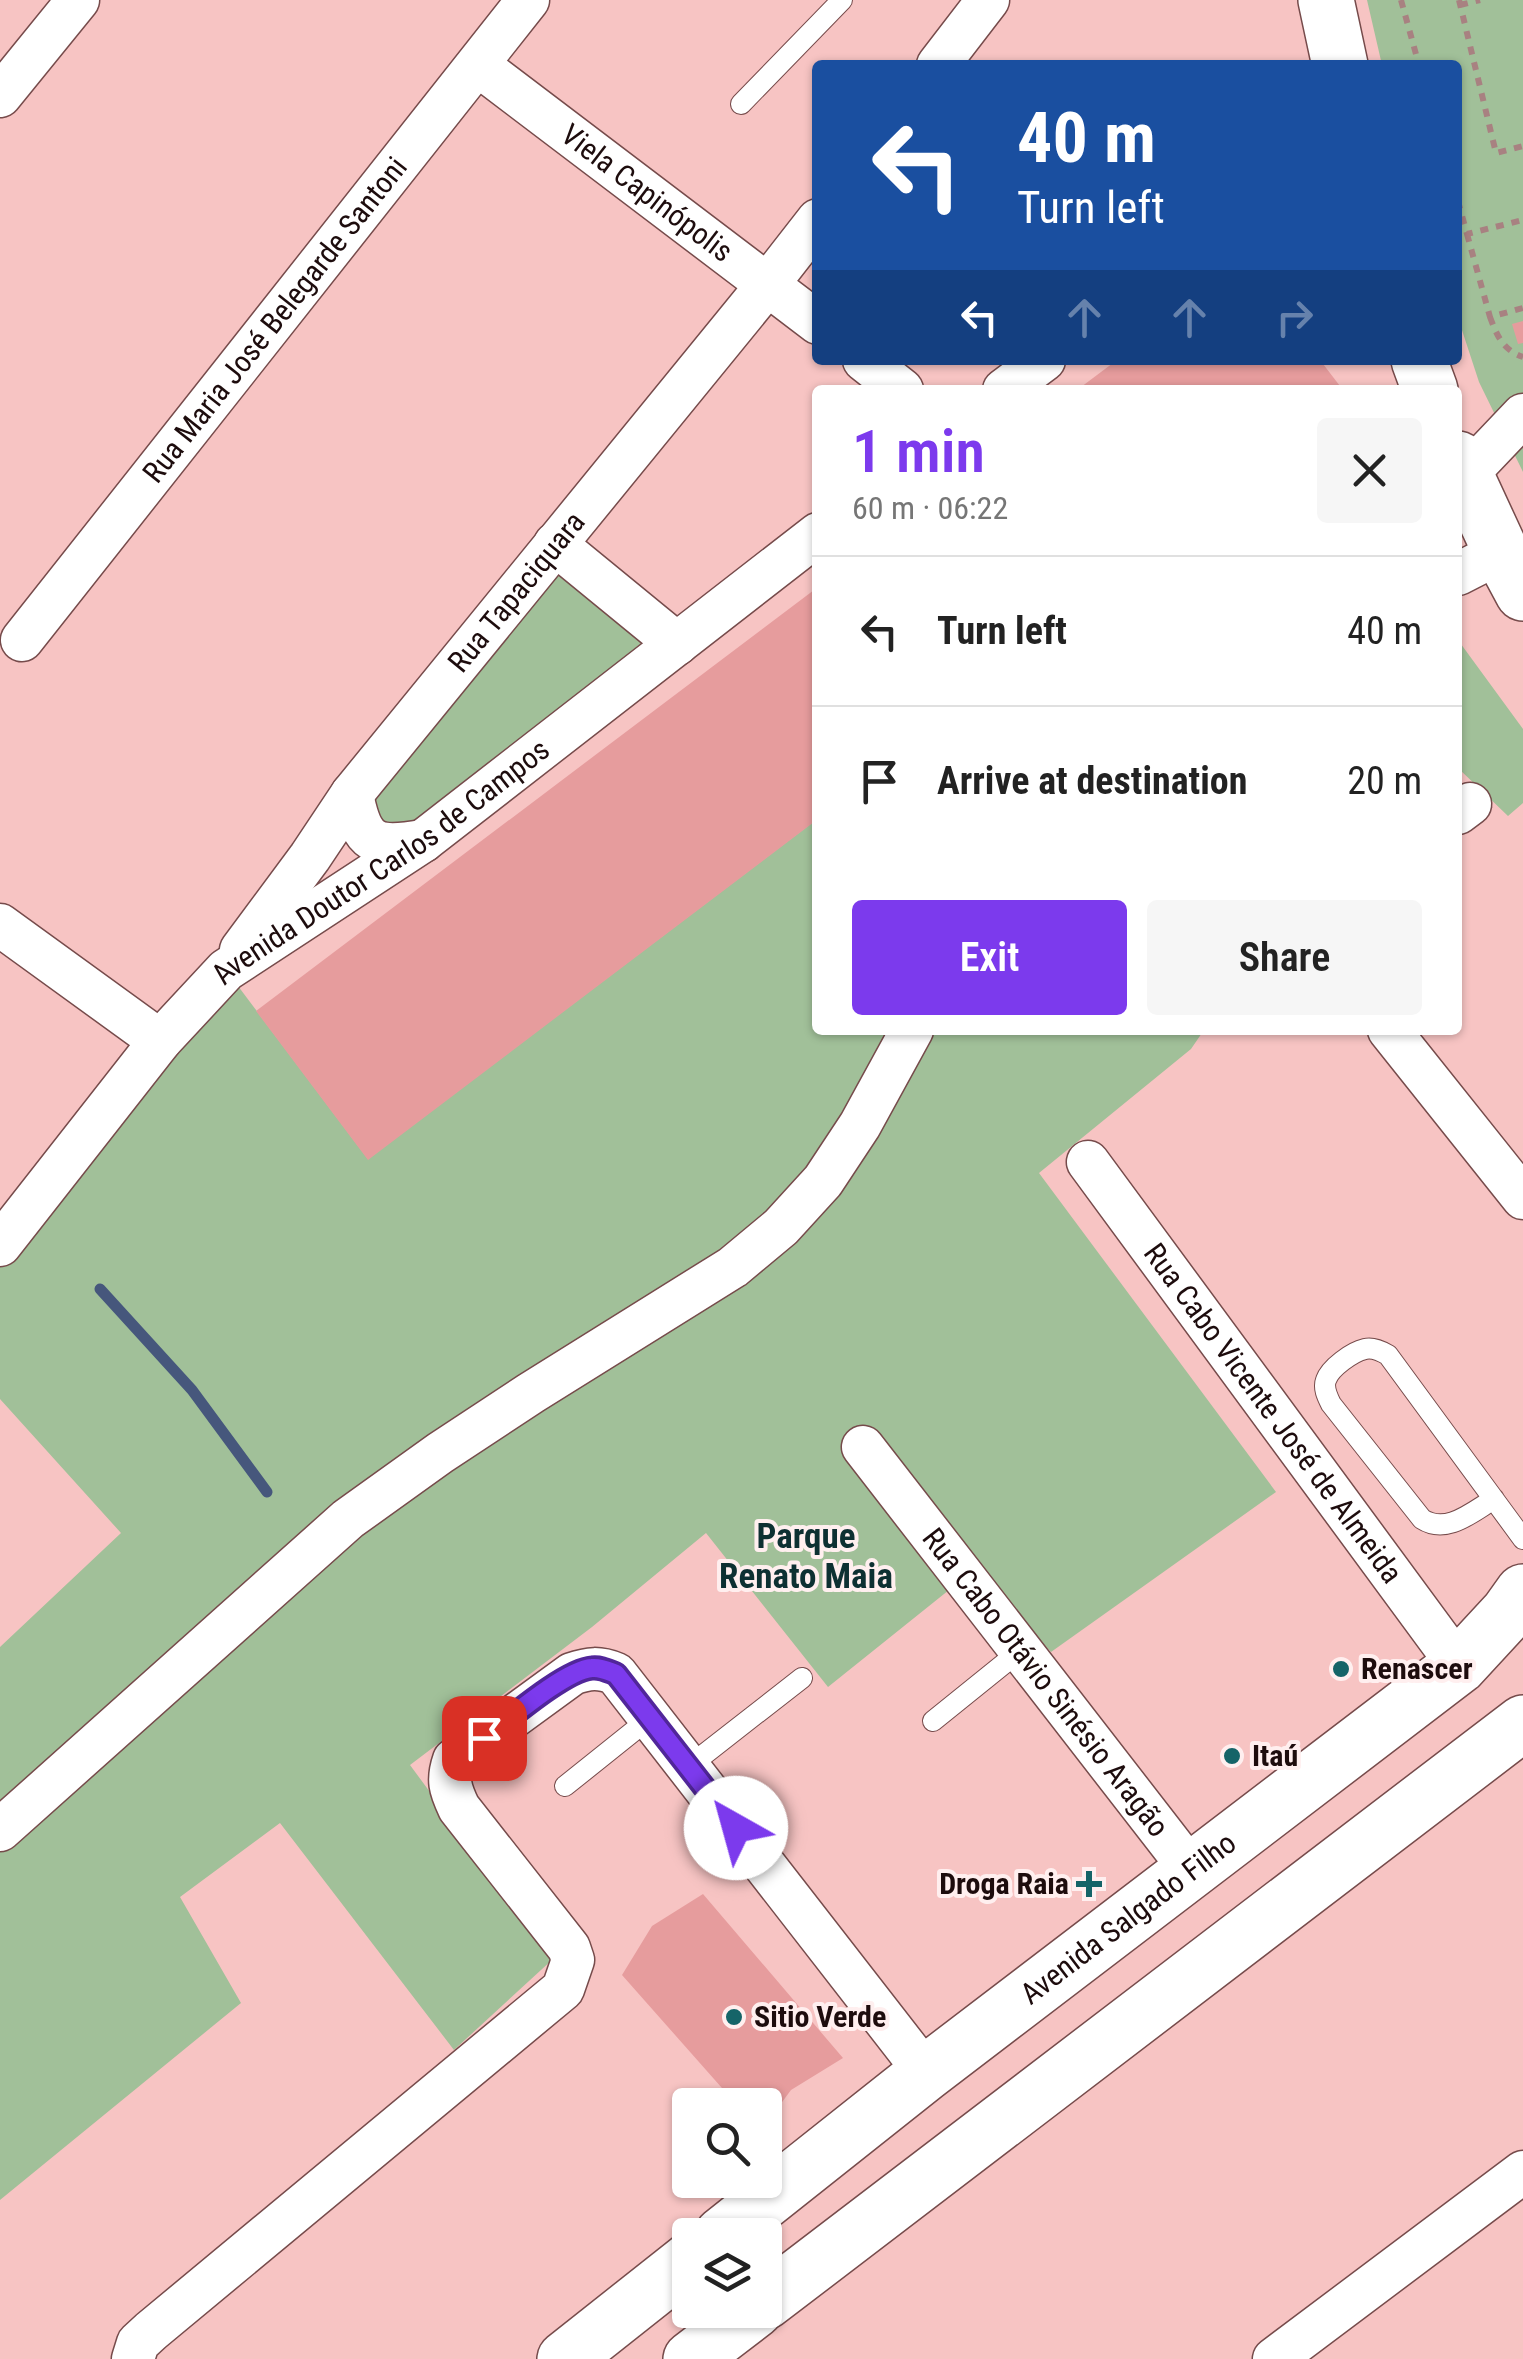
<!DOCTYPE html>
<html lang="en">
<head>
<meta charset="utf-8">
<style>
  :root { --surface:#fff; --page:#f6f6f6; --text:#222; --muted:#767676; --line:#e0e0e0; --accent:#7c3aed }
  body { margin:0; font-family:"Roboto Condensed",sans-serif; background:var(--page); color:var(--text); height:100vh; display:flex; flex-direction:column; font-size:38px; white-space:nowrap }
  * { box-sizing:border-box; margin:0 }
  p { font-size:32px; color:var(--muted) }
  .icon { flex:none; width:55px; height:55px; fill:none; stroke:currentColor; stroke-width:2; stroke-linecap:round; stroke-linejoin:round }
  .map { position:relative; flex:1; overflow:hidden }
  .panel { position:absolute; left:812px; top:385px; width:650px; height:650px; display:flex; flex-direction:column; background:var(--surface); border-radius:10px; box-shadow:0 2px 8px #0004 }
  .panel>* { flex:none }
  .banner { position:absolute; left:812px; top:60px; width:650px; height:305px; border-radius:10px; box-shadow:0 2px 8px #0004; background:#1a4fa0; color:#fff; overflow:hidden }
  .buttons { position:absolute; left:672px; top:2088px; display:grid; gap:20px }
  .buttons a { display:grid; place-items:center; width:110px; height:110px; border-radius:10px; background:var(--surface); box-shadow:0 2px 8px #0004; font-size:50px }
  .pin { position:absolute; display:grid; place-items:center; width:85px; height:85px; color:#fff; margin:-42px; border-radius:20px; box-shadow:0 5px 15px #0006 }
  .me { position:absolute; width:110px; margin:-55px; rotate:322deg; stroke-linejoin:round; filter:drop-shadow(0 0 8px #0008) }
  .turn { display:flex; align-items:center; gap:35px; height:210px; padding:0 40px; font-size:45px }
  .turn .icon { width:130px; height:130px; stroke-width:2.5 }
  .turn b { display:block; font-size:70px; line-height:85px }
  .lanes { display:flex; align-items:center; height:95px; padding:0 40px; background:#0003; justify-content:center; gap:50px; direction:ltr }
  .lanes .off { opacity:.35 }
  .round { display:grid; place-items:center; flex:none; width:105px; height:105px; border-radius:10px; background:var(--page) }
  .overview { display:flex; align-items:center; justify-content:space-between; height:170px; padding:0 40px }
  h1 { font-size:60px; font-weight:600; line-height:75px; color:var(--accent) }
  .action { display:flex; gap:20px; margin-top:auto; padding:20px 40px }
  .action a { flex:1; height:115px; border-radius:10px; background:var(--accent); color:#fff; font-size:40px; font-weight:600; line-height:115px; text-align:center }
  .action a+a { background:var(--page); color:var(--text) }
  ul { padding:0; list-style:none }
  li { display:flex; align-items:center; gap:30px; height:150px; padding:0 40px; border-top:2px solid var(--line) }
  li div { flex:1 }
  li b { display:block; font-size:38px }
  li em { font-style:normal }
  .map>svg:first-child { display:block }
</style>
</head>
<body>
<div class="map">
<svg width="1523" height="2359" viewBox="0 0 1523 2359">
  <rect width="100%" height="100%" fill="#f7c4c3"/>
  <path fill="#a1c099" d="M1367 0H1523V472L1479 382 1458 318V65H1382Z
    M558 559 650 638 407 837 359 812Z
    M1458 640 1523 729V803L1508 816 1458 768Z
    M817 819 818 1030H1204L1191 1049 1039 1173 1276 1492 1051 1652 868 1452 949 1590 828 1687 706 1533 592 1627 410 1765 553 1959 454 2050 280 1823 180 1897 241 2003 0 2200V1647L121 1533 0 1399V1245L226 970 368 1159Z"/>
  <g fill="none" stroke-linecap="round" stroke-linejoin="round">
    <path stroke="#46577c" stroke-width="11" d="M100 1289 192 1390 267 1492"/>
  </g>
  <path fill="#e69c9d" d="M1523 321V343L1518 344 1512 324Z
    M1117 360H1320L1343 390H1077Z
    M818 587V819L368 1160 256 1011Z
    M703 1894 843 2058 791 2090 765 2125V2105H737L622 1975 652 1926Z"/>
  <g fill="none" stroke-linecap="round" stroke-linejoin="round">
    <g stroke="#764b4b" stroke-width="22">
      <path id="lane" d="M741 104 842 0
        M1494 1499C1472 1512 1447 1535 1422 1519L1331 1404C1327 1396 1323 1388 1326 1380 1330 1368 1352 1352 1365 1349 1373 1347 1381 1351 1388 1355L1523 1539
        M933 1721 1021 1650
        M688 1767 802 1678
        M565 1786 650 1718"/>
    </g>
    <g stroke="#764b4b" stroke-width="45">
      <g id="street">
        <path id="s1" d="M478 65 818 323"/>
        <path d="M938 65 988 0"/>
        <path d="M0 96 78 0"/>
        <path d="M864 360 902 390"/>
        <path d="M1004 390 1044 360"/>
        <path d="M1465 476 1523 415"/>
        <path d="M555 544 677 644"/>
        <path d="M1458 574 1501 552"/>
        <path id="s2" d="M22 640 528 0"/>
        <path d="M352 794C362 845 374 849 423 841"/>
        <path d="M1458 813 1470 804"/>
        <path d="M0 925 160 1041"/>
        <path id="s3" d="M241 950 310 857 352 794 768 284 818 220"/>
        <path d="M1389 1030 1523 1198"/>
        <path id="s4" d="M1088 1162 1459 1666"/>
        <path id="s5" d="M0 1245 160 1041 226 970 423 841 818 534"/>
        <path id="s6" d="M863 1447 1191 1870"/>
        <path d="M0 1830 348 1519 440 1453 531 1393 733 1267 781 1227 823 1181 860 1125 912 1030"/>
        <path d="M133 2359 138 2343 151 2331 563 1989 573 1960 569 1948 459 1808C450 1789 447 1780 454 1760L572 1674C589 1668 599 1667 616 1674L926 2073"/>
        <path d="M1274 2359 1523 2172"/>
      </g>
    </g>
    <g stroke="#764b4b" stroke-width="58">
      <g id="secondary">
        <path d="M1326 0 1340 65"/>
        <path d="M1419 360 1430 390"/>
        <path d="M1458 459 1501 552 1523 593"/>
        <path id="s7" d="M722 2235 926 2073 1459 1666 1508 1613 1523 1592"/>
        <path d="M765 2302 1523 1723"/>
        <path d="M565 2359 690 2260"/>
        <path d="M691 2359 755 2310"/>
      </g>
    </g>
    <path stroke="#a88181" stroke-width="6" stroke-dasharray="8 8" stroke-linecap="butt" d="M1401 0 1419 65
      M1459 0 1496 153 1523 146
      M1460 5 1480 0
      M1458 201 1467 234 1523 220
      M1467 234 1490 317 1523 308
      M1490 317C1497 336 1503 350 1523 357"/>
    <use href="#lane" stroke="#fff" stroke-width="20"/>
    <use href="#street" stroke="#fff" stroke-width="42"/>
    <use href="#secondary" stroke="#fff" stroke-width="55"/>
  </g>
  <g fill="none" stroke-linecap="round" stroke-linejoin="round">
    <g stroke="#51269a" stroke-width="25">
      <path id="route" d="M484 1738C508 1720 565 1670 592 1668 601 1667 608 1671 616 1674L736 1828"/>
    </g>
    <use href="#route" stroke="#7c3aed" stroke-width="18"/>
  </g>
  <g fill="#156468" stroke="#ffefef" stroke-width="4">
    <circle cx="1341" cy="1669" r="10"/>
    <circle cx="1232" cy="1756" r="10"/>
    <path d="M1084 1869h10v10h10v10h-10v10h-10v-10h-10v-10h10z"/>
    <circle cx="734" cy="2017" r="10"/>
  </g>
  <g text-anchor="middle" stroke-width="8" stroke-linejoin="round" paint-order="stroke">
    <g font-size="30" fill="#1d0c0d" stroke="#ffefef">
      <text dy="10" stroke="none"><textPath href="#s1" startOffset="212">Viela Capinópolis</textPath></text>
      <text dy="10" stroke="none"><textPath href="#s2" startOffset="408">Rua Maria José Belegarde Santoni</textPath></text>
      <text dy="10" stroke="none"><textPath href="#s3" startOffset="452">Rua Tapaciquara</textPath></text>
      <text dy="10" stroke="none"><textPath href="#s5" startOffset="545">Avenida Doutor Carlos de Campos</textPath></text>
      <text dy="10" stroke="none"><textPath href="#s4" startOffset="312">Rua Cabo Vicente José de Almeida</textPath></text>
      <text dy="10" stroke="none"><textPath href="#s6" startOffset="298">Rua Cabo Otávio Sinésio Aragão</textPath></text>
      <text dy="10" stroke="none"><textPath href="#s7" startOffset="515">Avenida Salgado Filho</textPath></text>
    </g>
    <g font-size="30" font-weight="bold" fill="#1d0c0d" stroke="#ffefef" text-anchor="start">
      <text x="1361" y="1679">Renascer</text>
      <text x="1252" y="1766">Itaú</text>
      <text x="1069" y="1894" text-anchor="end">Droga Raia</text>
      <text x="754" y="2027">Sitio Verde</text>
    </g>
    <g font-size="35" font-weight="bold" fill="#0d3032" stroke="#ffefef">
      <text x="806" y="1548">Parque<tspan x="806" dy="40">Renato Maia</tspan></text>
    </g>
  </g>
</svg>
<div class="buttons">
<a><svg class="icon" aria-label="search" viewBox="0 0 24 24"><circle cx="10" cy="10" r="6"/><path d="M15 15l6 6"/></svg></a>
<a><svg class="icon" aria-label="layers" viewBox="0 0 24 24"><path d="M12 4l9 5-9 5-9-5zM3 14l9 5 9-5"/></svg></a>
</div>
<div class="pin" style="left:484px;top:1738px;background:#d93025"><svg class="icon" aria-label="arrive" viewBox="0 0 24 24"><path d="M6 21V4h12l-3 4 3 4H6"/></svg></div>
<svg class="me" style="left:736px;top:1828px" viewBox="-20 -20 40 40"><circle r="19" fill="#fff"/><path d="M0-13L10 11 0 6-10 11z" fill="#7c3aed"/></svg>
<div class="banner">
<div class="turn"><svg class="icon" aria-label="left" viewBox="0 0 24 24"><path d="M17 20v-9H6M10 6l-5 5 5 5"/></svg><div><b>40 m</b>Turn left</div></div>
<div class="lanes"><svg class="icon" aria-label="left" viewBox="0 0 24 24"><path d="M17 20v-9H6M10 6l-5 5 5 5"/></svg><svg class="icon off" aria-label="ahead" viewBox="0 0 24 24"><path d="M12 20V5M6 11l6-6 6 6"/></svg><svg class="icon off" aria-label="ahead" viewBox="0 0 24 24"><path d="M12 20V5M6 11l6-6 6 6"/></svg><svg class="icon off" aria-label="right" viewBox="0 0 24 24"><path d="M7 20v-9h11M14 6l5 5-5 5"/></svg></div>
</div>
<section class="panel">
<div class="overview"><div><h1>1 min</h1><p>60 m · 06:22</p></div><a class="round"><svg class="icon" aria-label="close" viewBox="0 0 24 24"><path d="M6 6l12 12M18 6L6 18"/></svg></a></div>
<ul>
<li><svg class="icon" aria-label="left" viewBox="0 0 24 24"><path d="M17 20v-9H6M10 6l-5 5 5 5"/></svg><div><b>Turn left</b></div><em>40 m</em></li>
<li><svg class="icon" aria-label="arrive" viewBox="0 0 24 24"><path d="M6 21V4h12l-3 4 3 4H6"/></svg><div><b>Arrive at destination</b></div><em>20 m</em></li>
</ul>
<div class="action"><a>Exit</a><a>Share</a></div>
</section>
</div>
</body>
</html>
